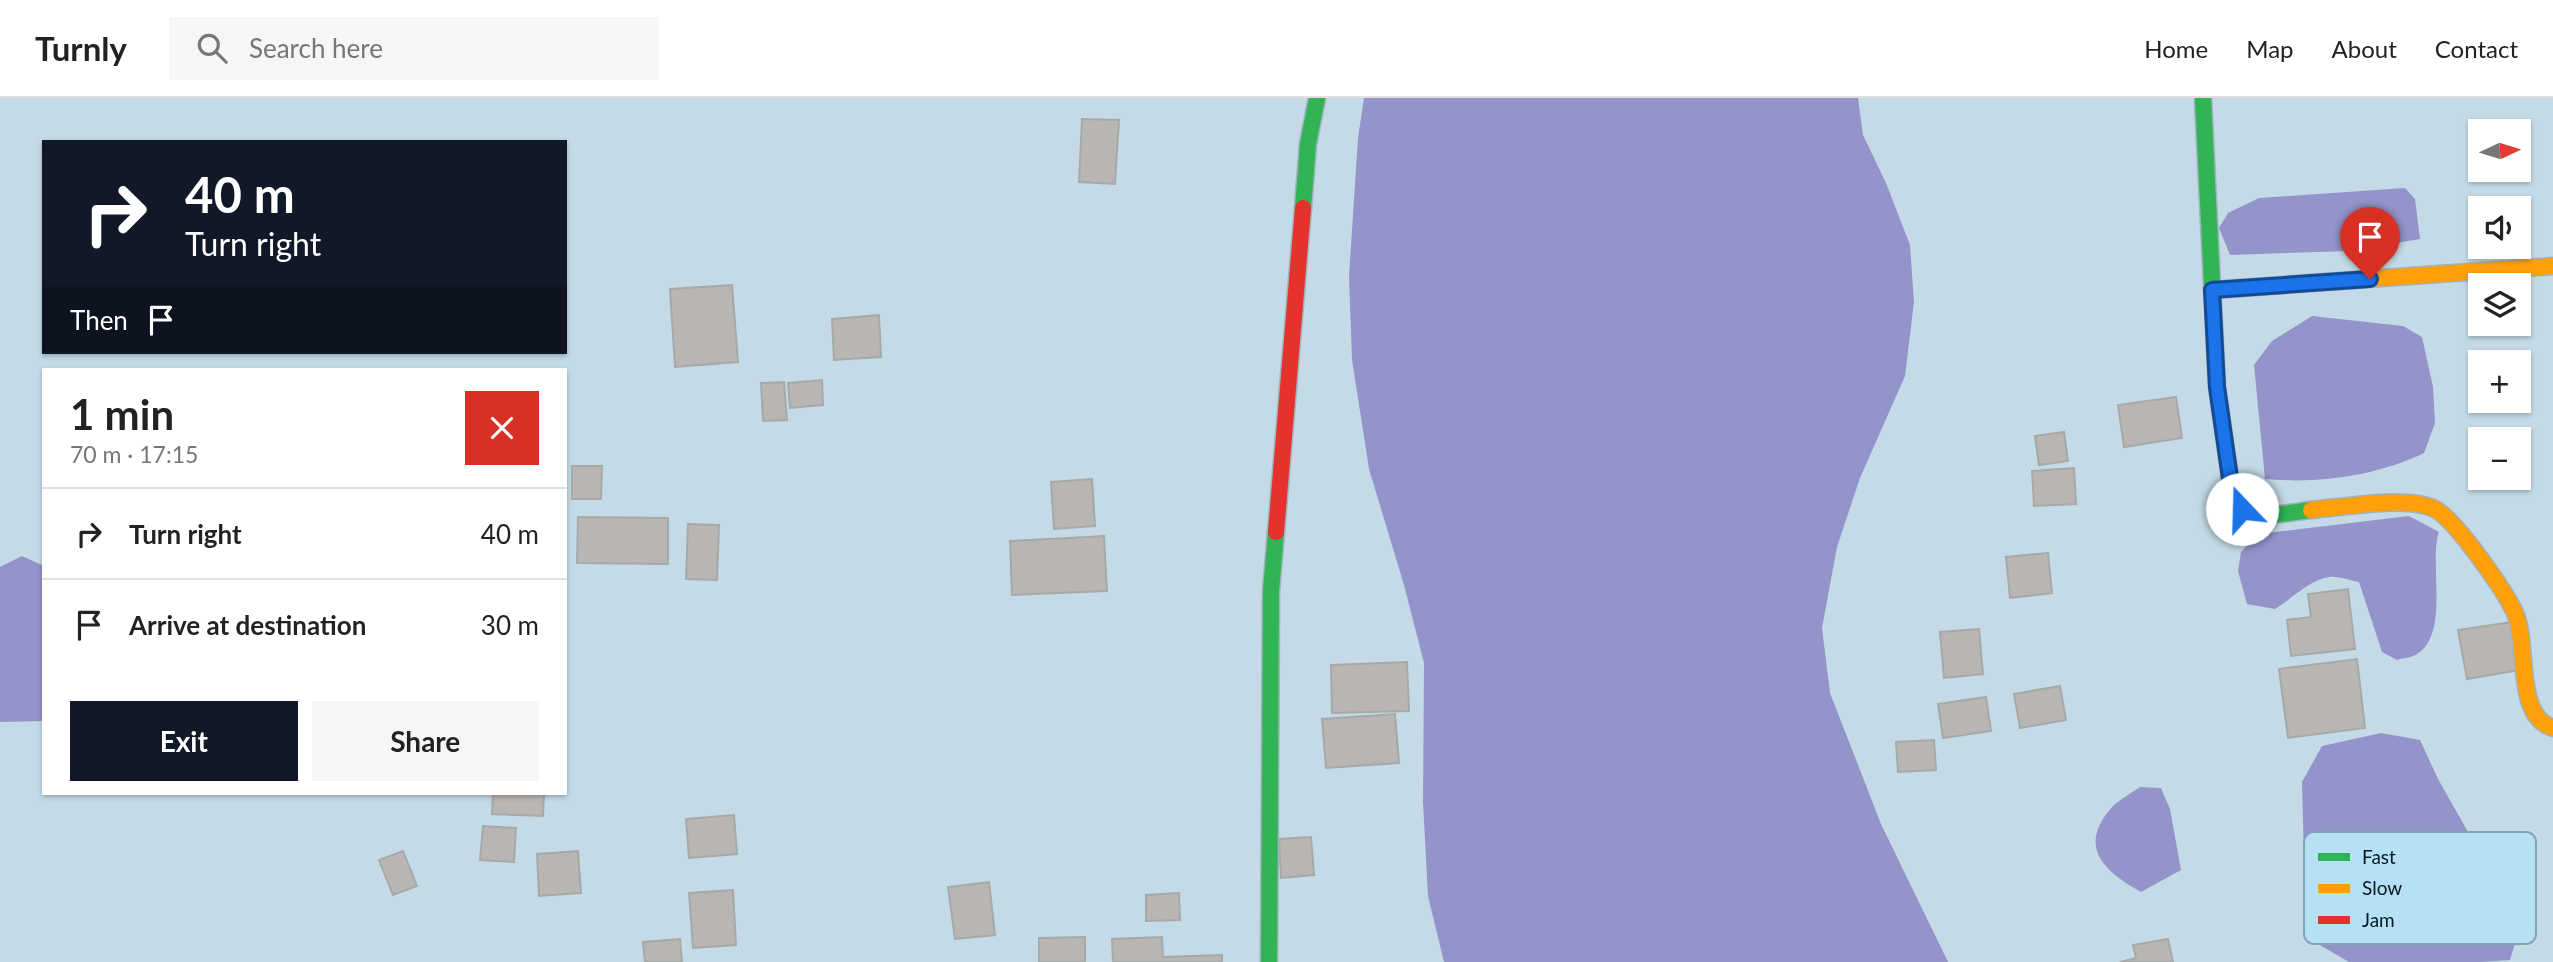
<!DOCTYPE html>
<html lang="en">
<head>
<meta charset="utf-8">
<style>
  :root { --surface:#fff; --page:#f6f6f6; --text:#222; --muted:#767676; --line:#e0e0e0; --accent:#111827 }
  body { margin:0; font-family:Lato,sans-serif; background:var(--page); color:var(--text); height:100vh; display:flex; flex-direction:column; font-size:26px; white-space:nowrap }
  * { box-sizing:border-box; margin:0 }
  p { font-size:23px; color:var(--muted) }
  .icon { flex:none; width:38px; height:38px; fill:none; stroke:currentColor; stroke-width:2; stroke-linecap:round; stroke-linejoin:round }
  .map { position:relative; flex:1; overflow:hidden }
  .side { position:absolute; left:42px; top:270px; width:525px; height:427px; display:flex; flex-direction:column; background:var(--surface); border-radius:0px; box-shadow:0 2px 5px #0004 }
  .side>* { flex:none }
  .banner { position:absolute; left:42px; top:42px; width:525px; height:214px; border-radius:0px; box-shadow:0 2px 5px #0004; background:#111827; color:#fff; overflow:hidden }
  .needle { width:46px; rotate:86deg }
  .tools { position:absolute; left:2468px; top:21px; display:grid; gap:14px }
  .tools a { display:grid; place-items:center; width:63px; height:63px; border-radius:0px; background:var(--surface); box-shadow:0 2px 5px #0004; font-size:35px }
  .pin { position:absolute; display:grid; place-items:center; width:60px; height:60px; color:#fff; margin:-72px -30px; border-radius:50% 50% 50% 0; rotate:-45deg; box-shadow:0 0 7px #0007 }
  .pin .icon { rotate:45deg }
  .me { position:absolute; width:77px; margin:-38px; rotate:339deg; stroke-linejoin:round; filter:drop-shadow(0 0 5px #0008) }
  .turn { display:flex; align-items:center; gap:24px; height:147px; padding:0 28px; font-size:32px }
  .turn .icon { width:91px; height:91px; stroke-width:2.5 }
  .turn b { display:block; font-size:49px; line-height:60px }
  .then { display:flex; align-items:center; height:66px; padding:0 28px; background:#0003; gap:14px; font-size:26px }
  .round { display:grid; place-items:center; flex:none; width:74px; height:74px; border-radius:0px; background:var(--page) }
  .overview { display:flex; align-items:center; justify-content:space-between; height:119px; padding:0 28px }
  h1 { font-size:42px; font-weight:700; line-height:52px }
  .button { display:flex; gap:14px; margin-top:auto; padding:14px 28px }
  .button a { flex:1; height:80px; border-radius:0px; background:var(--accent); color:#fff; font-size:28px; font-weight:700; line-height:80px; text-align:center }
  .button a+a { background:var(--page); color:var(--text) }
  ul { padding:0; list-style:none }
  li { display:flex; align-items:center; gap:21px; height:91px; padding:0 28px; border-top:2px solid var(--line) }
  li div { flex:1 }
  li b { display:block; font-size:26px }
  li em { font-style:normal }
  header { display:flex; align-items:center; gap:42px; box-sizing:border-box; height:98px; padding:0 35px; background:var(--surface); border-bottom:2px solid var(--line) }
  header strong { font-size:33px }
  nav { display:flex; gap:38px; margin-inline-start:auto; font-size:24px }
  .search { width:490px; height:63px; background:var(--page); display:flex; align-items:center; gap:18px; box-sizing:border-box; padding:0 24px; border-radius:0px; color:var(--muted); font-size:26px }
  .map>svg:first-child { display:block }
</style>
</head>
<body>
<header>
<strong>Turnly</strong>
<div class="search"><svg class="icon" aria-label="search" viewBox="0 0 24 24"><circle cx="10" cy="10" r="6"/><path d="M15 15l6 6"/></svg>Search here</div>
<nav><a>Home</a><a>Map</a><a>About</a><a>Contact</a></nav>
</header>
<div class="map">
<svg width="2553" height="864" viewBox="0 0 2553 864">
  <rect width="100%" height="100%" fill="#c4dbe7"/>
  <path fill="#9493ca" d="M1364 0H1858L1863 37 1886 85 1910 147 1914 204 1905 278 1860 380 1837 449 1822 530 1830 595 1881 726 1948 864H1444L1428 798 1423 704 1424 565 1404 487 1369 371 1352 262 1349 179 1358 40Z
    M2405 90 2415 101 2420 141 2349 153 2230 157 2219 130 2228 115 2259 100Z
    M2312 218 2403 228 2422 239 2433 289 2435 325 2424 355C2376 378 2318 386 2265 381L2254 267 2272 243Z
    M2409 418 2439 434C2428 464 2452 542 2413 558 2408 560 2402 560 2397 562L2382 554 2359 484C2351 483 2339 478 2330 479 2310 481 2292 501 2275 511L2247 506 2238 473 2241 454 2259 436Z
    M22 458 44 468V623L0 624V469Z
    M2381 635 2420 642 2438 681 2486 766 2516 801 2521 825 2510 862 2481 864H2349L2318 846 2304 761 2302 684 2322 648Z
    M2140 689 2161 690 2170 711 2181 772 2141 794C2104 773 2076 749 2113 708 2120 701 2132 695 2140 689Z"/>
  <path fill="#b9b5b2" stroke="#a6a9aa" stroke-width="2" d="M1082 21 1119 22 1115 86 1079 84Z
    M732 187 738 264 675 269 670 191Z
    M879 217 881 259 834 262 832 221Z
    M822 282 823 307 790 310 788 285Z
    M784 284 787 322 763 323 761 285Z
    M2176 299 2182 340 2124 349 2118 307Z
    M2064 334 2068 363 2039 367 2035 338Z
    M572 368H602L601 401H572Z
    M2074 370 2076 406 2034 408 2032 373Z
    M1092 381 1095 428 1054 431 1051 384Z
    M578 419 668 420V466L577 465Z
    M688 426 719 427 717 482 686 481Z
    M1104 438 1107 493 1012 497 1010 443Z
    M2048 455 2052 495 2010 500 2006 459Z
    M2348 491 2355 551 2291 558 2287 522 2311 519 2308 496Z
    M2512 524 2520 572 2467 581 2458 532Z
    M1979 531 1983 576 1944 580 1940 534Z
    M2357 561 2365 630 2288 640 2279 571Z
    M1407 564 1409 613 1332 615 1331 567Z
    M2060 588 2066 622 2020 630 2014 596Z
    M1986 599 1991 633 1943 640 1938 606Z
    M1395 616 1399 665 1326 670 1322 621Z
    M1934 642 1936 672 1898 674 1896 644Z
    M493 695H544L543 718 492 716Z
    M734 717 737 756 689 760 686 721Z
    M483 728 516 730 514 764 480 762Z
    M1311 739 1314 777 1281 780 1279 741Z
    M403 753 417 788 393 797 379 762Z
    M578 753 581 795 539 798 537 756Z
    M989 784 995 837 955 841 948 789Z
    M733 792 736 847 693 850 689 795Z
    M1179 795 1180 822 1146 823V797Z
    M1085 839V864H1039V840Z
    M1162 839 1163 859 1222 857V864H1113L1112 841Z
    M680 841 682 864H645L643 844Z
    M2168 841 2173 864H2120L2136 860 2133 847Z"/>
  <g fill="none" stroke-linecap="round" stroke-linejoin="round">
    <g stroke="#a1b3bd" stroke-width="19">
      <path id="fast" d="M2203 0 2217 289 2233 401C2255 425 2282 415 2311 412
        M1303 110 1308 46 1317 0
        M1269 864 1271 493 1276 434"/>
    </g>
    <g stroke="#a1b3bd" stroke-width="19">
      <path id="slow" d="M2212 192 2553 168
        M2311 412C2344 409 2404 398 2433 410 2454 419 2505 493 2515 515 2529 545 2514 618 2553 630"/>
    </g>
    <g stroke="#a1b3bd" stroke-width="19">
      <path id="jam" d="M1276 434 1303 110"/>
    </g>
    <use href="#fast" stroke="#30b455" stroke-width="16"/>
    <use href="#slow" stroke="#ff9f0a" stroke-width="16"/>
    <use href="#jam" stroke="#e5322d" stroke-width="16"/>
  </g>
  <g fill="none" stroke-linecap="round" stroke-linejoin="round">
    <g stroke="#114b97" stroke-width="18">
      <path id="route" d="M2242 411 2233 401 2217 289 2212 192 2370 181"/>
    </g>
    <use href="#route" stroke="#1a73e8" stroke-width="12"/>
  </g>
  <rect x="2304" y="734" width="232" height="112" rx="10" fill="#b5e0f6" stroke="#81a4b6" stroke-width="2"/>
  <rect x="2318" y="755" width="32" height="8" fill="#30b455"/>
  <rect x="2318" y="786" width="32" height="9" fill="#ff9f0a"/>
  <rect x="2318" y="818" width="32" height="8" fill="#e5322d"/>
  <g font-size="19" fill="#081921">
    <text x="2362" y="766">Fast</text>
    <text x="2362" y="797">Slow</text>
    <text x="2362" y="829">Jam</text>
  </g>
</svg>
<div class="tools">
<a><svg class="needle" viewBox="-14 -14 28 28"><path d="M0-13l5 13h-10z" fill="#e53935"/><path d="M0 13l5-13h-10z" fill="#767676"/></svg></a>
<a><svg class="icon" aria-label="sound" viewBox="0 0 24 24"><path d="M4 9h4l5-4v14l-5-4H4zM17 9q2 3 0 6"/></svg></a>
<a><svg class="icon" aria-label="layers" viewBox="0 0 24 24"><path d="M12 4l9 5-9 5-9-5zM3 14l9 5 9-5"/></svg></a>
<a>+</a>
<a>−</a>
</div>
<div class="pin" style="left:2370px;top:181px;background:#d93025"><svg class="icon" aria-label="arrive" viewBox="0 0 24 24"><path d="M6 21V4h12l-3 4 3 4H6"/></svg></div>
<svg class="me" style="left:2242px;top:411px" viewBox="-20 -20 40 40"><circle r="19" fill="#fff"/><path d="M0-13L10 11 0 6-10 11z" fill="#1a73e8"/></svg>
<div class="banner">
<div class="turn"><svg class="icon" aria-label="right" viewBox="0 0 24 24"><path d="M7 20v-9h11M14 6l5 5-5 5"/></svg><div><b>40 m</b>Turn right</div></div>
<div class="then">Then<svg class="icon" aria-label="arrive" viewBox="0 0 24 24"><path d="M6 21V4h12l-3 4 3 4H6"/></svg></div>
</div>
<section class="side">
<div class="overview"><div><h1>1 min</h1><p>70 m · 17:15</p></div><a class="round" style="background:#d93025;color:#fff"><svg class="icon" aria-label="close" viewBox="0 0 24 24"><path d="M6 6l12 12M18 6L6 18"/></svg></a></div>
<ul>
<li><svg class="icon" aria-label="right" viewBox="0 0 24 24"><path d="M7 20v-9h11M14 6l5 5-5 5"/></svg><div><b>Turn right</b></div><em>40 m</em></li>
<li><svg class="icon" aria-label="arrive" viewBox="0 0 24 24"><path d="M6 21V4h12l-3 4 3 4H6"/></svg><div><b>Arrive at destination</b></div><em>30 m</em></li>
</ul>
<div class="button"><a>Exit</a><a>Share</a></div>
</section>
</div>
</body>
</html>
